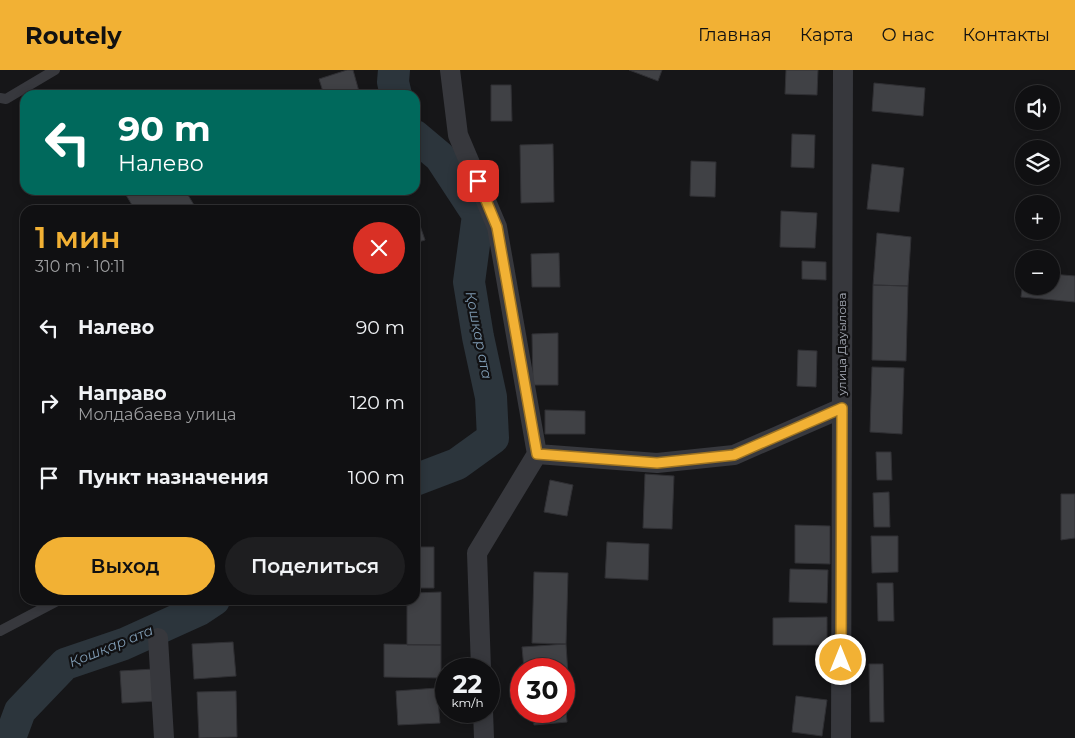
<!DOCTYPE html>
<html lang="ru">
<head>
<meta charset="utf-8">
<style>
  :root { --surface:#101012; --page:#1e1e20; --text:#f1f3f6; --muted:#9c9d9f; --line:#303032; --accent:#f2b134 }
  body { margin:0; font-family:Montserrat,sans-serif; background:var(--page); color:var(--text); height:100vh; display:flex; flex-direction:column; font-size:19px; white-space:nowrap }
  * { box-sizing:border-box; margin:0 }
  p { font-size:16px; color:var(--muted) }
  .icon { flex:none; width:28px; height:28px; fill:none; stroke:currentColor; stroke-width:2; stroke-linecap:round; stroke-linejoin:round }
  .map { position:relative; flex:1; overflow:hidden }
  .panel { position:absolute; left:20px; top:135px; width:400px; height:400px; display:flex; flex-direction:column; background:var(--surface); border-radius:15px; box-shadow:0 2px 8px #0003,0 0 0 1px var(--line) }
  .panel>* { flex:none }
  .guide { position:absolute; left:20px; top:20px; width:400px; height:105px; border-radius:15px; box-shadow:0 2px 8px #0003,0 0 0 1px var(--line); background:#00695c; color:#fff; overflow:hidden }
  .buttons { position:absolute; left:1015px; top:15px; display:grid; gap:10px }
  .buttons a { display:grid; place-items:center; width:45px; height:45px; border-radius:50%; background:var(--surface); box-shadow:0 2px 8px #0003,0 0 0 1px var(--line); font-size:25px }
  .speed { position:absolute; left:435px; top:588px; display:flex; gap:10px; font-size:25px; font-weight:700; text-align:center }
  .speed>* { display:grid; place-content:center; width:65px; height:65px; border-radius:50%; background:var(--surface); box-shadow:0 2px 8px #0003,0 0 0 1px var(--line); line-height:1 }
  .speed small { font-size:12px; font-weight:400 }
  .speed .limit { border:8px solid #d22; background:#fff; color:#111 }
  .pin { position:absolute; display:grid; place-items:center; width:42px; height:42px; color:#fff; margin:-21px; border-radius:10px; box-shadow:0 2px 8px #0006 }
  .me { position:absolute; width:55px; margin:-28px; rotate:0deg; stroke-linejoin:round; filter:drop-shadow(0 0 4px #0008) }
  .turn { display:flex; align-items:center; gap:18px; height:105px; padding:0 15px; font-size:22px }
  .turn .icon { width:65px; height:65px; stroke-width:2.5 }
  .turn b { display:block; font-size:35px; line-height:42px }
  .round { display:grid; place-items:center; flex:none; width:52px; height:52px; border-radius:26px; background:var(--page) }
  .overview { display:flex; align-items:center; justify-content:space-between; height:85px; padding:0 15px }
  h1 { font-size:30px; font-weight:600; line-height:38px; color:var(--accent) }
  .button { display:flex; gap:10px; margin-top:auto; padding:10px 15px }
  .button a { flex:1; height:58px; border-radius:30px; background:var(--accent); color:#111; font-size:20px; font-weight:600; line-height:58px; text-align:center }
  .button a+a { background:var(--page); color:var(--text) }
  ul { padding:0; list-style:none }
  li { display:flex; align-items:center; gap:15px; height:75px; padding:0 15px }
  li div { flex:1 }
  li b { display:block; font-size:19px }
  li em { font-style:normal }
  header { display:flex; align-items:center; gap:30px; box-sizing:border-box; height:70px; padding:0 25px; background:var(--accent); color:#111 }
  header strong { font-size:24px }
  nav { display:flex; gap:28px; margin-inline-start:auto; font-size:18px }
  .map>svg:first-child { display:block }
</style>
</head>
<body>
<header>
<strong>Routely</strong>
<nav><a>Главная</a><a>Карта</a><a>О нас</a><a>Контакты</a></nav>
</header>
<div class="map">
<svg width="1075" height="668" viewBox="0 0 1075 668">
  <rect width="100%" height="100%" fill="#161618"/>
  <g fill="none" stroke-linecap="round" stroke-linejoin="round">
    <path stroke="#2c353c" stroke-width="32" d="M394 0 393 12 396 25
      M415 66 440 87 478 145 469 212 478 267 491 327 493 368 457 394 415 410
      M10 668 20 641 65 594 124 574 199 540 214 530"/>
  </g>
  <path fill="#404145" stroke="#303034" d="M347 0H353L360 25H324L319 9Z
    M629 0H662L658 11Z
    M786 0H818L817 25 785 24Z
    M874 13 925 18 923 46 872 41Z
    M491 15H511L512 51H491Z
    M792 64 815 65 814 98 791 97Z
    M553 74 554 132 521 133 520 75Z
    M691 91 716 92 715 127 690 126Z
    M872 94 904 98 899 142 867 139Z
    M123 120H185L197 140H135Z
    M415 141 425 170 415 173Z
    M781 141 817 143 815 178 780 177Z
    M877 163 911 167 908 216 873 215Z
    M559 183 560 217H532L531 184Z
    M802 191 826 192V210L802 209Z
    M1024 204V216H1051V204L1075 206V232L1021 227Z
    M873 215 908 216 906 291 872 290Z
    M558 263V315H533L532 264Z
    M798 280 817 281 816 317 797 316Z
    M872 297 904 298 902 364 870 362Z
    M545 340 585 341V364H545Z
    M876 382H891L892 410H877Z
    M645 404 674 406 672 459 643 458Z
    M550 410 573 415 567 446 544 442Z
    M889 422 890 457H874L873 423Z
    M1061 424H1075V468L1061 470Z
    M795 455 830 456V494L795 493Z
    M871 466H898V502L872 503Z
    M607 472 649 474 648 510 605 508Z
    M415 477H434V518H415Z
    M790 499 828 500 827 533 789 532Z
    M534 502 568 503 566 574 532 573Z
    M877 513H893L894 551H878Z
    M441 522V575H407V530H415V523Z
    M827 547V575H773V548Z
    M233 572 236 606 194 609 192 574Z
    M384 574 441 575V608L384 607Z
    M566 574 568 605H564V599H524L522 577Z
    M869 594H883L884 652H870Z
    M154 599 156 631 122 633 120 601Z
    M437 618 440 653 398 655 396 621Z
    M564 618 567 652 534 655 533 641H564Z
    M236 621 237 667 199 668 197 622Z
    M796 626 827 630 822 666 792 662Z"/>
  <g fill="none" stroke-linecap="round" stroke-linejoin="round">
    <path stroke="#37383d" stroke-width="10" d="M0 28 6 29 55 0
      M0 561 59 530"/>
    <path stroke="#37383d" stroke-width="20" d="M450 0 458 65 497 157 537 384 477 483 481 599
      M537 384 657 393 734 385 842 338
      M158 568 164 668
      M483 641 484 668
      M841 668 843 0"/>
  </g>
  <g fill="none" stroke-linecap="round" stroke-linejoin="round">
    <g stroke="#9d7322" stroke-width="12">
      <path id="route" d="M478 111 497 157 537 384 657 393 734 385 842 338 841 590"/>
    </g>
    <use href="#route" stroke="#f2b134" stroke-width="9"/>
  </g>
  <g text-anchor="middle" stroke-width="4.5" stroke-linejoin="round" paint-order="stroke">
    <g font-size="12" fill="#a8adb8" stroke="#111113">
      <text transform="translate(842 274) rotate(-90)" y="4">улица Дауылова</text>
    </g>
    <g font-size="14" font-style="italic" fill="#7f9bb3" stroke="#111113">
      <text transform="translate(479 265) rotate(79)" y="5">Қошқар ата</text>
      <text transform="translate(111 576) rotate(-22)" y="5">Қошқар ата</text>
    </g>
  </g>
</svg>
<div class="buttons">
<a><svg class="icon" aria-label="sound" viewBox="0 0 24 24"><path d="M4 9h4l5-4v14l-5-4H4zM17 9q2 3 0 6"/></svg></a>
<a><svg class="icon" aria-label="layers" viewBox="0 0 24 24"><path d="M12 4l9 5-9 5-9-5zM3 14l9 5 9-5"/></svg></a>
<a>+</a>
<a>−</a>
</div>
<div class="speed"><div>22<small>km/h</small></div><div class="limit">30</div></div>
<div class="pin" style="left:478px;top:111px;background:#d93025"><svg class="icon" aria-label="arrive" viewBox="0 0 24 24"><path d="M6 21V4h12l-3 4 3 4H6"/></svg></div>
<svg class="me" style="left:841px;top:590px" viewBox="-20 -20 40 40"><circle r="17" fill="#f2b134" stroke="#fff" stroke-width="3"/><path d="M0-11L8 9 0 5-8 9z" fill="#fff"/></svg>
<div class="guide">
<div class="turn"><svg class="icon" aria-label="left" viewBox="0 0 24 24"><path d="M17 20v-9H6M10 6l-5 5 5 5"/></svg><div><b>90 m</b>Налево</div></div>
</div>
<section class="panel">
<div class="overview"><div><h1>1 мин</h1><p>310 m · 10:11</p></div><a class="round" style="background:#d93025;color:#fff"><svg class="icon" aria-label="close" viewBox="0 0 24 24"><path d="M6 6l12 12M18 6L6 18"/></svg></a></div>
<ul>
<li><svg class="icon" aria-label="left" viewBox="0 0 24 24"><path d="M17 20v-9H6M10 6l-5 5 5 5"/></svg><div><b>Налево</b></div><em>90 m</em></li>
<li><svg class="icon" aria-label="right" viewBox="0 0 24 24"><path d="M7 20v-9h11M14 6l5 5-5 5"/></svg><div><b>Направо</b><p>Молдабаева улица</p></div><em>120 m</em></li>
<li><svg class="icon" aria-label="arrive" viewBox="0 0 24 24"><path d="M6 21V4h12l-3 4 3 4H6"/></svg><div><b>Пункт назначения</b></div><em>100 m</em></li>
</ul>
<div class="button"><a>Выход</a><a>Поделиться</a></div>
</section>
</div>
</body>
</html>
